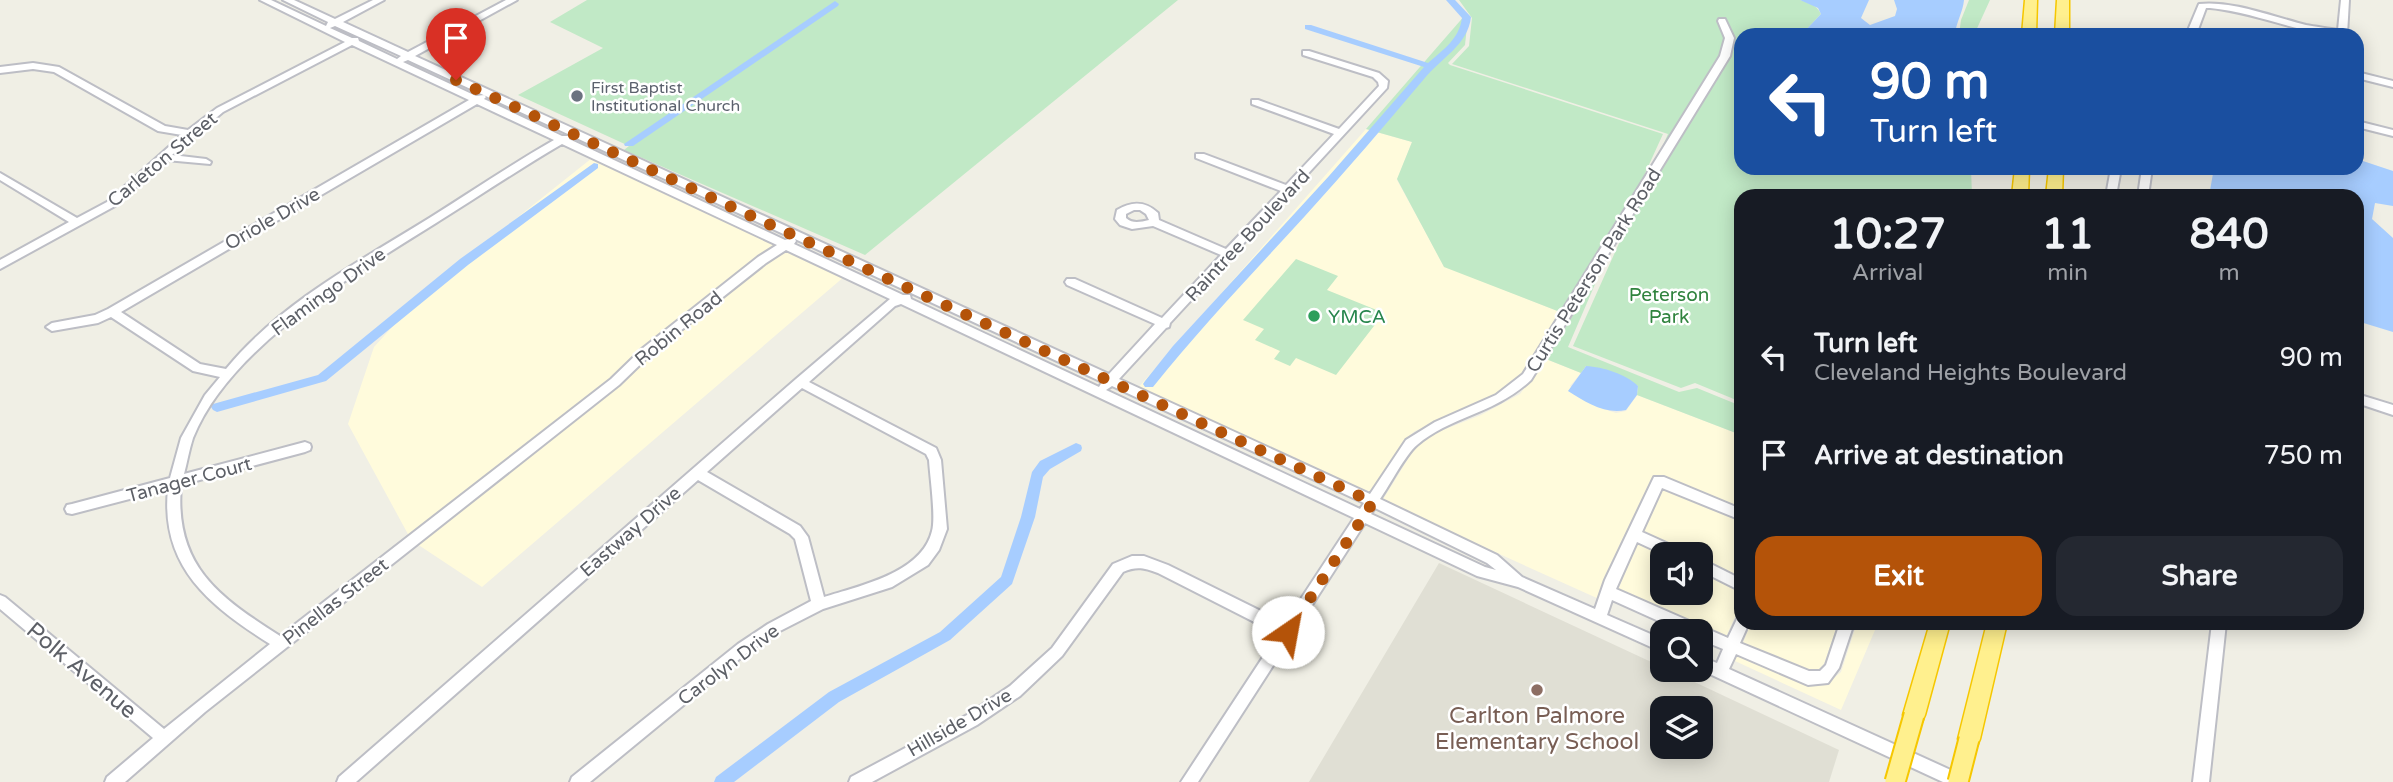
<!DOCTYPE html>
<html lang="en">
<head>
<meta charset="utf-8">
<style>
  :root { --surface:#171b24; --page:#242831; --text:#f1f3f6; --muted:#9ea1a6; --accent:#b45309 }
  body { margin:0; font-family:"Varela Round",sans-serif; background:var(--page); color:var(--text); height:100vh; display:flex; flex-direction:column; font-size:26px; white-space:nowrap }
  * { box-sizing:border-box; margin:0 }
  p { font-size:23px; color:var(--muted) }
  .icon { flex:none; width:38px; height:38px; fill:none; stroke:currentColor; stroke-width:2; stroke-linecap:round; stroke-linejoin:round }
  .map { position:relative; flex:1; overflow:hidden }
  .drawer { position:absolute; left:1734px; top:189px; width:630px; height:441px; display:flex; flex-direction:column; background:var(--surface); border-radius:21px; box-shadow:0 4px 18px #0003 }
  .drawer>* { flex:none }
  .banner { position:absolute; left:1734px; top:28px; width:630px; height:147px; border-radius:21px; box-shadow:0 4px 18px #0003; background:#1a4fa0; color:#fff; overflow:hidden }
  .controls { position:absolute; left:1650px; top:542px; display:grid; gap:14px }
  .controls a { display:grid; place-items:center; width:63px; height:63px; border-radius:14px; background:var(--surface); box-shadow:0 4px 18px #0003; font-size:35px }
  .pin { position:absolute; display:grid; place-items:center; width:60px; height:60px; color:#fff; margin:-72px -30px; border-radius:50% 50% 50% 0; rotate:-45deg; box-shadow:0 0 7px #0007 }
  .pin .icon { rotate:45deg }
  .me { position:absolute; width:77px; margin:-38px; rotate:33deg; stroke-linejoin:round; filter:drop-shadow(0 0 5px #0008) }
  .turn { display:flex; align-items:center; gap:24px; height:147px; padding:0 21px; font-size:32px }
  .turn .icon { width:91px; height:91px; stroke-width:2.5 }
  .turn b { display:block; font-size:49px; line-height:60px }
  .eta { display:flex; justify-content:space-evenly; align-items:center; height:119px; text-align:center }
  .eta b { font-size:42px; font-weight:800; line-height:49px }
  .cta { display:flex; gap:14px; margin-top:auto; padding:14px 21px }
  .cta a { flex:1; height:80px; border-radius:21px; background:var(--accent); color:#fff; font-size:28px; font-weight:800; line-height:80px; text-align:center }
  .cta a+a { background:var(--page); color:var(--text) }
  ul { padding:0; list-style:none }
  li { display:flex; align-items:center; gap:21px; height:98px; padding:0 21px }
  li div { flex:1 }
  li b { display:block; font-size:26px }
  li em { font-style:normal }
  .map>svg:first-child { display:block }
</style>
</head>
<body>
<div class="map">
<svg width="2393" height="782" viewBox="0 0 2393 782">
  <rect width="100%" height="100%" fill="#f0efe5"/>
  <path fill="#fffbdc" d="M1366 129 1412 142 1397 180 1444 266 1560 312 1521 374 1509 387 1471 408 1415 431 1405 439 1369 495 1137 389Z
    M592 158 777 245 642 348 610 380 409 536 348 424 374 347 423 293Z
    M786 249 845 276 482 587 417 544 652 353Z
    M1546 359 1581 373 1570 386 1595 406 1616 413 1626 411 1637 395 1741 435V510L1661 476 1652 478 1604 577 1599 599 1382 501 1416 446 1433 434 1481 415 1520 394Z
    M1664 488 1741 520V578L1701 559V555H1691L1642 533Z
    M1638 542 1666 555H1662V593H1701V571L1734 586 1740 596V605L1726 637 1618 590Z
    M1751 623H1838L1824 664 1817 671H1807L1743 643Z
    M1857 623H1878L1841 710 1735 661 1738 653 1807 684H1827L1841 672Z"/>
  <path fill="#e0dfd4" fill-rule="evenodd" d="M1439 563 1662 667V670H1669L1839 750 1829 782H1309ZM1662 709H1701V747H1662Z"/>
  <path fill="#c1e9c6" d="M587 0H1178L865 255 624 150 629 146 518 95 603 48 550 22Z
    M1459 0H1800C1809 3 1817 5 1821 14L1801 35H1741V168H1971L1972 196H1741V402L1695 383 1681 388 1573 346 1668 134 1452 64 1469 46 1472 18Z
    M1969 0H1990L1974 35H1959L1961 20Z
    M1466 14 1468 17 1465 45 1448 63 1450 65 1663 134 1642 180 1560 312 1444 267 1397 179 1412 142 1366 129Z
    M1296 259 1338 276 1327 290 1384 313 1336 375 1296 358 1290 366 1274 359 1280 351 1255 340 1264 329 1243 320Z
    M1602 268 1568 347 1679 392 1697 388 1741 406V435L1637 395 1638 386 1586 366 1581 373 1546 359Z"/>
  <path fill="#a7cdff" d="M1800 0H1869L1861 18 1870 25 1895 16 1897 9 1894 0H1964C1963 12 1956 22 1955 35H1801L1821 14 1818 8Z
    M2357 159 2393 171V206L2375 203 2372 219 2393 238V332L2357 321V196H2209L2214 168H2357Z
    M1586 366C1603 367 1626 374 1638 386L1637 395 1626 410C1606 415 1585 402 1568 391Z"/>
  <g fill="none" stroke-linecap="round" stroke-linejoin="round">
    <path fill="#a7cdff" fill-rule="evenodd" d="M1446 0H1455L1471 17C1468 45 1441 58 1424 79 1385 125 1346 171 1305 216 1254 272 1201 327 1153 387H1145L1143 384 1145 381 1173 346 1329 176 1424 67 1305 29V25H1311L1428 63C1444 49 1459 39 1462 18Z
      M835 1 839 4 838 6 633 146H625L624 144Z
      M594 163 598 164V168L468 265 326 381 217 412 213 410 211 407 213 404 318 375 460 259Z
      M1076 443 1081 445 1082 448 1081 451 1050 469 1043 477 1035 517 1012 584 950 640 839 702 734 782H714L716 777 829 692 940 632 1001 577 1021 517 1032 472 1040 461Z"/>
    <g stroke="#bdbec5" stroke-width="4">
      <path id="minor" d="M260 0H271L326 26 328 22 283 0H294L335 19 373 0H384L343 22 408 52 506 0H517L415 56 1109 374 1155 324 1067 285 1065 282 1067 279H1075L1162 318 1221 255 1153 226 1132 229 1120 225 1115 219 1117 210C1132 201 1145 201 1158 213L1159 220 1226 249 1281 191 1196 158V154H1204L1286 185 1334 134 1252 104V100H1258L1339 129 1379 86 1378 82 1373 77 1303 55V51H1309L1379 73 1388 81 1387 88 1170 323 1169 327 1166 328 1119 379 1370 494 1406 440 1435 422 1496 395 1523 374 1720 56 1725 38 1718 21 1719 19H1725L1734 38 1730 56 1531 380C1495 414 1451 416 1417 445 1405 455 1390 485 1380 499L1497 555 1522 577 1595 609 1605 580 1654 477H1664L1741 509V520L1662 488 1642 532 1684 551 1686 555H1665L1637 542 1616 589 1728 638 1737 619 1741 617V623H1749L1740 643 1809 671H1820L1826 665 1840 623H1854L1839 668 1828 683 1808 685 1736 654 1729 669 1966 777 1968 782H1943L1701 670V657L1717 663 1723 649 1701 640V632H1683L1612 600 1607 615 1662 639V652L1518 587 1477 576 1365 523 1198 782H1181L1278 634 1158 573C1144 568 1137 566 1123 572L1062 656 1020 696 977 725 872 782H849L851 777 967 715 1010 686 1052 648 1113 564 1132 556H1144L1168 565 1285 623 1354 518 901 304 895 306 809 382 936 448 941 460 947 529 939 550 928 565 892 587 823 609 778 632 748 652 590 782H570L572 777 738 644 768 624 811 601 795 539 790 534 698 480 356 782H337L339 777 796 379 890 299 786 250 766 263 651 354 619 385 205 712 125 782H105L107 777 153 738 0 609V595L5 597 164 729 270 644C210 606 160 567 168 489L72 514 67 513 65 509 67 505 72 504 170 478 181 438 205 395 220 377 193 371 111 317 98 323 52 331 46 327 52 323 95 315 108 309 469 100 352 45 223 112 172 155 206 159 211 162 210 164 166 160 115 206 0 269V260L69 222 0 180V173L77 218 107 202 182 135 158 131 54 72 33 69 0 73V67L33 63 59 67 165 126 188 130 217 108 345 42ZM335 26 401 56 397 59 359 41 358 38H352L330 28ZM408 60 792 238 785 240 569 139V136H562L484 99 486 97 484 95 476 96 403 62ZM477 104 554 140C512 164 472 191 431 217 360 261 280 303 226 369L200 364 121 312ZM562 144 777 245 758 257 643 348 611 379 280 636C219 597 174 566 181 485L305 452 310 450 311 447 310 444 305 442 184 474C187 463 189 450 193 438 230 346 355 274 436 223 478 197 519 169 562 144ZM1134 210H1140L1146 214 1149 220C1140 222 1133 224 1126 218V214ZM795 239 1102 382 1099 387 911 299 910 295H903L794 244 796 241ZM1112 386 1364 503 1360 509 1106 390ZM802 388 926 454 929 460C930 477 936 517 932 531 922 573 859 586 824 597L808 537 800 526 707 472ZM1375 508 1487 563 1496 570 1485 567 1371 514Z
        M2341 0H2349L2347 35C2300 35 2256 12 2210 8H2206L2196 35H2186L2199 4C2231 0 2274 17 2306 25 2316 27 2327 28 2338 30Z
        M2357 72 2393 81V87L2357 78Z
        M2357 121 2393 130V136L2357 127Z
        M2111 168H2121L2116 196H2106Z
        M2142 168H2152L2148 196H2138Z
        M2357 394 2393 405V415L2357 403Z
        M1701 559 1741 579V591L1701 571Z
        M2212 623H2226L2209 782H2193Z"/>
    </g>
    <g stroke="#f6c700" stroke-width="3">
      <path id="highway" d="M2025 0H2037L2036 35H2022Z
        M2057 0H2069V35H2055Z
        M2015 168H2029L2028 196H2012Z
        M2049 168H2063L2062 196H2046Z
        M1930 623H1950L1925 715 1922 722 1914 725 1906 722 1903 715Z
        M1987 623H2007L1980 739 1977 746 1969 749 1961 746 1958 739Z"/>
    </g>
    <use href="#minor" fill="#fff" fill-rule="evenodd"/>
    <use href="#highway" fill="#fff08e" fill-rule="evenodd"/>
    <g stroke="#f6c700" stroke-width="23" stroke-linecap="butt">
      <path id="highway-bridge" d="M1895 782 1914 715
        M1958 782 1969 739"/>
    </g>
    <use href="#highway-bridge" stroke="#fff08e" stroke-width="19"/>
  </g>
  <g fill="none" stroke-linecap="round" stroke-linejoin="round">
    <path stroke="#b45309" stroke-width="12" stroke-dasharray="0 21.6" d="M456 80 1373 502 1288 632"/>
  </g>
  <circle fill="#6b7280" stroke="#fff" stroke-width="2.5" cx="577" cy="96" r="7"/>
  <circle fill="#2e9e5b" stroke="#fff" stroke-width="2.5" cx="1314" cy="316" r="7"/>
  <circle fill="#8d6e63" stroke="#fff" stroke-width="2.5" cx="1537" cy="690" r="7"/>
  <g text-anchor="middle" stroke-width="5" stroke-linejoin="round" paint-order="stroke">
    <g font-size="16" fill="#5b616d" stroke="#fff" text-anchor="start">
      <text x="591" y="93">First Baptist<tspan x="591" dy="18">Institutional Church</tspan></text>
    </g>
    <g font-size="19" fill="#5d6067" stroke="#fff">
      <text transform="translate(162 159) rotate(-40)" y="7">Carleton Street</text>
      <text transform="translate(272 218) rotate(-30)" y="7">Oriole Drive</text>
      <text transform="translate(1247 235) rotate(-47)" y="7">Raintree Boulevard</text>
      <text transform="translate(1593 270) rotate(-58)" y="7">Curtis Peterson Park Road</text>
      <text transform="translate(328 291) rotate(-36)" y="7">Flamingo Drive</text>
      <text transform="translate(678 328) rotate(-39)" y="7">Robin Road</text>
      <text transform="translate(189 479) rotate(-15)" y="7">Tanager Court</text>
      <text transform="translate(630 531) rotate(-41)" y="7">Eastway Drive</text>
      <text transform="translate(335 601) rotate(-38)" y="7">Pinellas Street</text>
      <text transform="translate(728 664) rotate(-37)" y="7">Carolyn Drive</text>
      <text transform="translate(959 722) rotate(-30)" y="7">Hillside Drive</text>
    </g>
    <g font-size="19" fill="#30833e" stroke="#fff">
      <text x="1669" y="301">Peterson<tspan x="1669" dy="22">Park</tspan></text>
    </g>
    <g font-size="19" fill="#27864d" stroke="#fff" text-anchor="start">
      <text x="1328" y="323">YMCA</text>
    </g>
    <g font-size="23" fill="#5d6067" stroke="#fff">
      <text transform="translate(82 670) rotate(40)" y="8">Polk Avenue</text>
    </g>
    <g font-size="23" fill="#785e54" stroke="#fff">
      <text x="1537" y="723">Carlton Palmore<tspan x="1537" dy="26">Elementary School</tspan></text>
    </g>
  </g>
</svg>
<div class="controls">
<a><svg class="icon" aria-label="sound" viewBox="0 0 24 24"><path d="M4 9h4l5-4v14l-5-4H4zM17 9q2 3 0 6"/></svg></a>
<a><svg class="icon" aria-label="search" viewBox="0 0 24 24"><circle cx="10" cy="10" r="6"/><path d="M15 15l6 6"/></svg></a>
<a><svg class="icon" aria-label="layers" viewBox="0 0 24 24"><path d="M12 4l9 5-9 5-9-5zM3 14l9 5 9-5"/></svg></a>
</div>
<div class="pin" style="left:456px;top:80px;background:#d93025"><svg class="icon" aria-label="arrive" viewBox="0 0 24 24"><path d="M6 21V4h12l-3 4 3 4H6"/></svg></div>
<svg class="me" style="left:1288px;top:632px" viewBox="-20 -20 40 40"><circle r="19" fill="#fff"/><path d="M0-13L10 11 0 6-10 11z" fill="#b45309"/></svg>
<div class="banner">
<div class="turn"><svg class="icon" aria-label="left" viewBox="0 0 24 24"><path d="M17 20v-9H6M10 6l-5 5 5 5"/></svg><div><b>90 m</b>Turn left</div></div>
</div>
<section class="drawer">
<div class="eta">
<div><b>10:27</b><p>Arrival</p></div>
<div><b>11</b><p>min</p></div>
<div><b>840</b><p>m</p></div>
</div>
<ul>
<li><svg class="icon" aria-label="left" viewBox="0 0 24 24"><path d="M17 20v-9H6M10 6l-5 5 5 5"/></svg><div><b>Turn left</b><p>Cleveland Heights Boulevard</p></div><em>90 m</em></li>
<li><svg class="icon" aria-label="arrive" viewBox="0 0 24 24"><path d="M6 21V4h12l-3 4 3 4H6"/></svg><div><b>Arrive at destination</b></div><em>750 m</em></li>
</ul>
<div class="cta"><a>Exit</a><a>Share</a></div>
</section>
</div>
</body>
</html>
